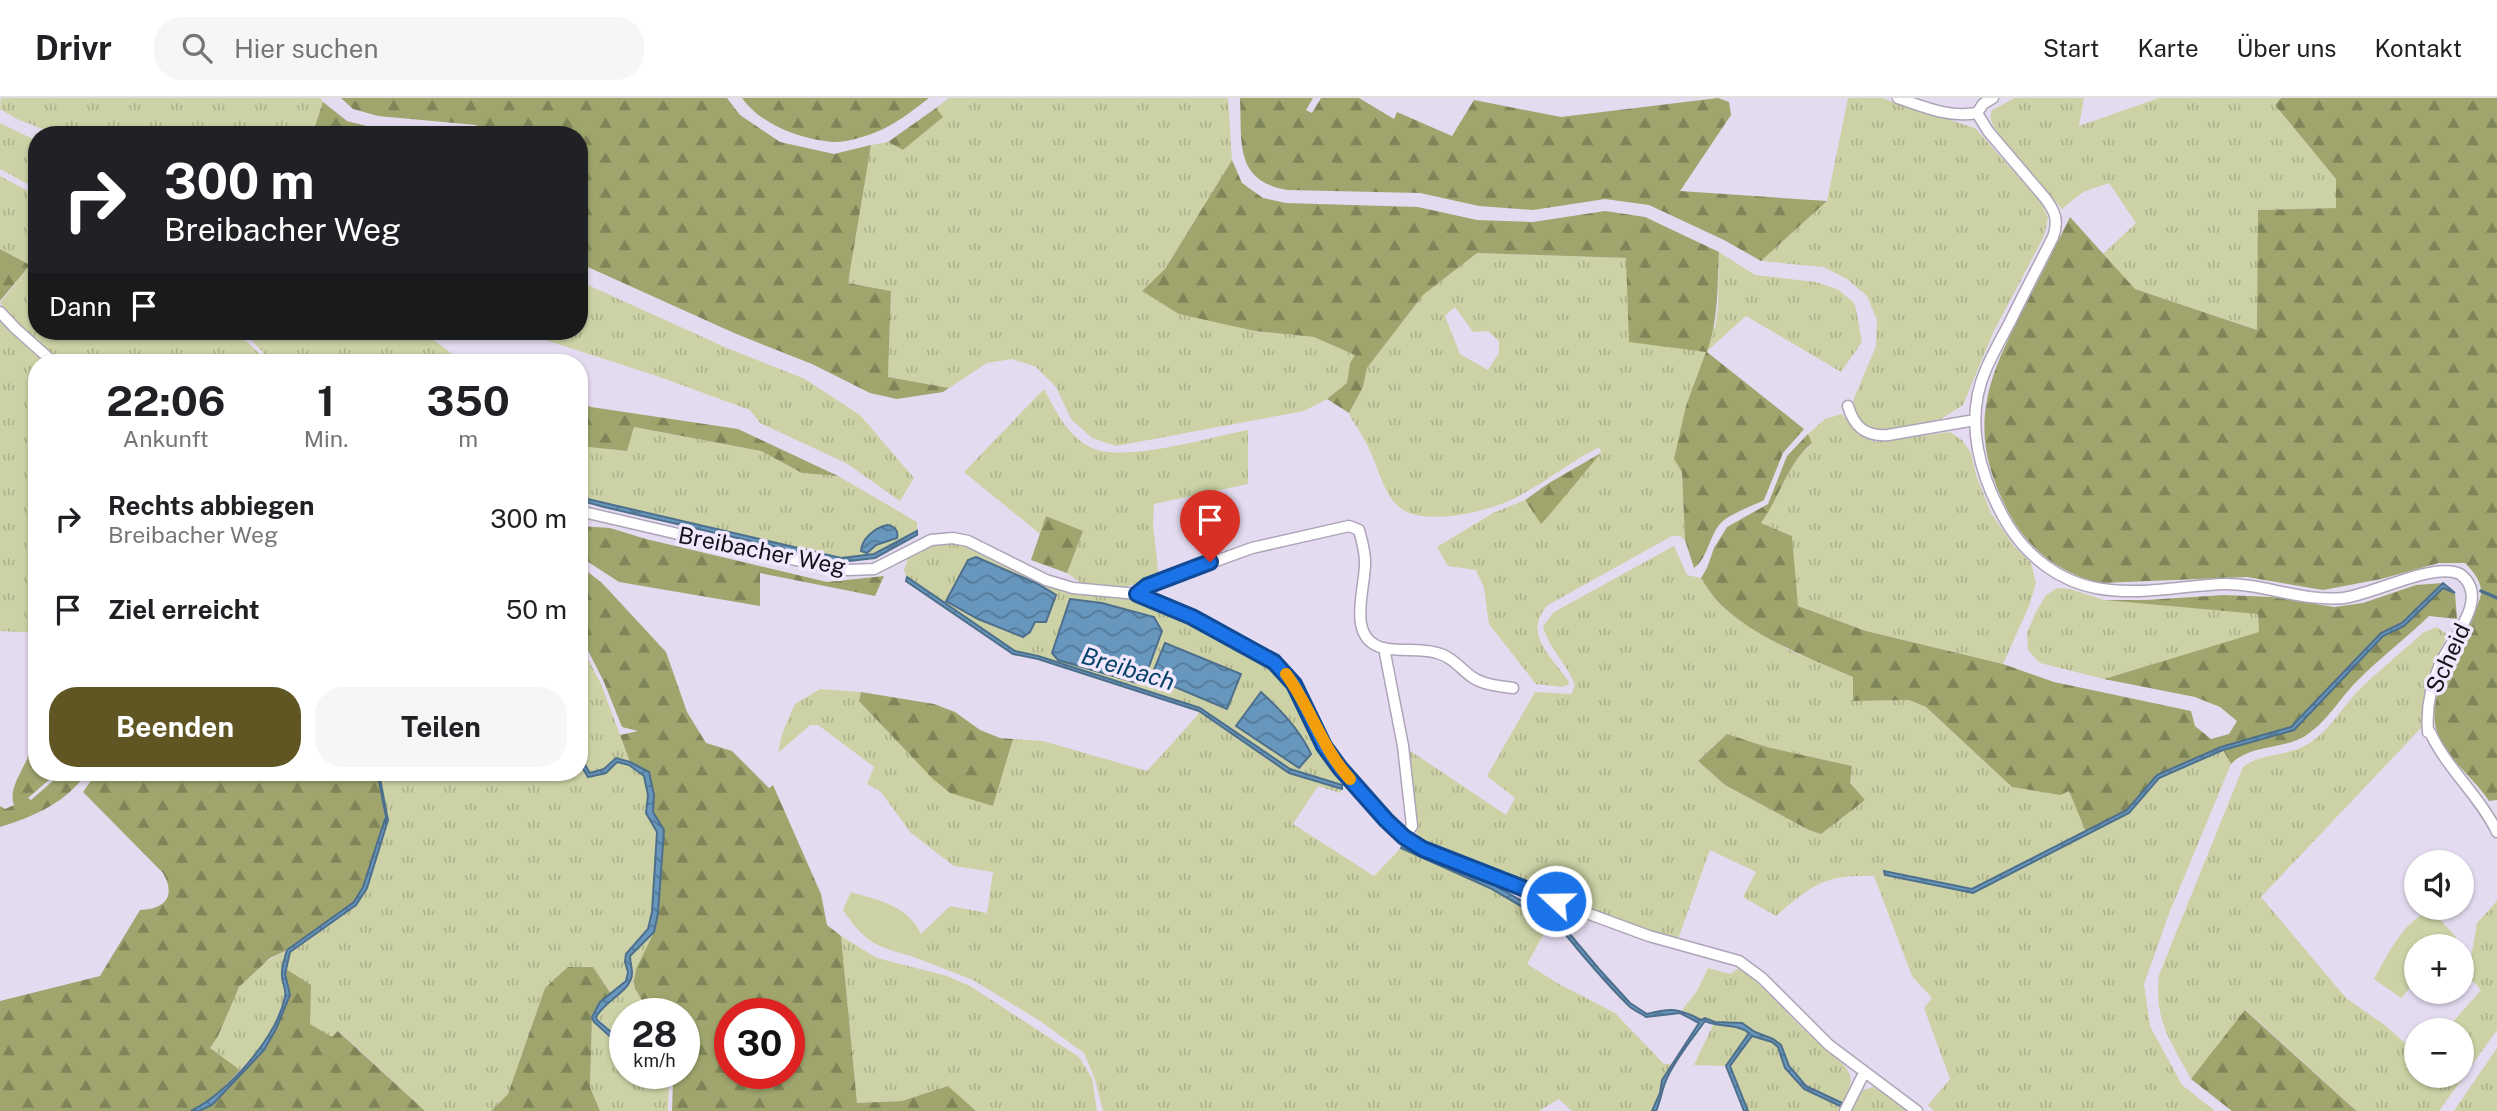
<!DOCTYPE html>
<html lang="de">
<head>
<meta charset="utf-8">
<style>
  :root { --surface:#fff; --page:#f6f6f6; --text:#202124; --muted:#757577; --line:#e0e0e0; --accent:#605623 }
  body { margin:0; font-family:"Public Sans",sans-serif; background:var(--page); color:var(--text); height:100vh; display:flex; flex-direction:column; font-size:26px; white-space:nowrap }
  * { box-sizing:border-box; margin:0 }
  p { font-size:23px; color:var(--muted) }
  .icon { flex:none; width:38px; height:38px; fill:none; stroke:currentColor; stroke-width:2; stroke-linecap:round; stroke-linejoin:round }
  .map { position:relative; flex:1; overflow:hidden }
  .panel { position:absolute; left:28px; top:256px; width:560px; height:427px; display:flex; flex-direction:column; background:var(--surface); border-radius:28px; box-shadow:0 2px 5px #0004 }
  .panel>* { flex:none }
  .banner { position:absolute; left:28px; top:28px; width:560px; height:214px; border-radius:28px; box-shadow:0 2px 5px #0004; background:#202124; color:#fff; overflow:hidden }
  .buttons { position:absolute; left:2404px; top:752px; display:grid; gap:14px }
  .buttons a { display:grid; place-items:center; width:70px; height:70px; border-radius:50%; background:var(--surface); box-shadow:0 2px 5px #0004; font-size:35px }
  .speed { position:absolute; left:609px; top:900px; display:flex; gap:14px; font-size:35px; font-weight:700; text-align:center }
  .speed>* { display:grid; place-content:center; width:91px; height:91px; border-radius:50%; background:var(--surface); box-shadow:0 2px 5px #0004; line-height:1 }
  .speed small { font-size:18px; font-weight:400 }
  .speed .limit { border:10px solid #d22; background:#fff; color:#111 }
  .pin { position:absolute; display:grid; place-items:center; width:60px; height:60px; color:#fff; margin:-72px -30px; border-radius:50% 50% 50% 0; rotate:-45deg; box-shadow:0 0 7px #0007 }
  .pin .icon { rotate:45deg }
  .me { position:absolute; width:77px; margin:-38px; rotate:291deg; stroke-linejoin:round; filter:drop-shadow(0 0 5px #0008) }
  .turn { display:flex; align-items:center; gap:24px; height:147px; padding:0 21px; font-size:32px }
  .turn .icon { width:91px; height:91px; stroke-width:2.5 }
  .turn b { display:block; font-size:49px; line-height:60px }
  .then { display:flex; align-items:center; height:66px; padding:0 21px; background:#0003; gap:14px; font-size:26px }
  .eta { display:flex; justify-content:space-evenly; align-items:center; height:119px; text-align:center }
  .eta b { font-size:42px; font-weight:700; line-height:49px }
  .primary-button { display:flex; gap:14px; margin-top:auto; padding:14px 21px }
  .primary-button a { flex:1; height:80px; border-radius:28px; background:var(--accent); color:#fff; font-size:28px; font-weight:700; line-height:80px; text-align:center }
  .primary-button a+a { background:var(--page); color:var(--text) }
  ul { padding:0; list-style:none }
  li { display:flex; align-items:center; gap:21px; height:91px; padding:0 21px }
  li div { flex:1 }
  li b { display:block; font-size:26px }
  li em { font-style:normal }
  header { display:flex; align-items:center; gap:42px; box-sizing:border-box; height:98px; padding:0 35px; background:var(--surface); border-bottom:2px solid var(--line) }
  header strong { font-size:33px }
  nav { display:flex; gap:38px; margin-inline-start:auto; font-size:24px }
  .search { width:490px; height:63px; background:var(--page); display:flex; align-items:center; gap:18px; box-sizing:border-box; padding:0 24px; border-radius:28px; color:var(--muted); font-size:26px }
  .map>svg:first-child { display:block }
</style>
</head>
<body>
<header>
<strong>Drivr</strong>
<div class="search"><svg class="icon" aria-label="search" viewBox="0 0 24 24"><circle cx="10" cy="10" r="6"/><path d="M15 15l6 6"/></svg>Hier suchen</div>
<nav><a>Start</a><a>Karte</a><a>Über uns</a><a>Kontakt</a></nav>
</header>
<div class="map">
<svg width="2497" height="1013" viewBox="0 0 2497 1013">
  <defs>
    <pattern id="grass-tufts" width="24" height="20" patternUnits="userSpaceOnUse" patternTransform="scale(1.75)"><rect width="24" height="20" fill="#ccd2a5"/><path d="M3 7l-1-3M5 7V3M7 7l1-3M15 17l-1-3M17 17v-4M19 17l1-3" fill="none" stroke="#aeb38d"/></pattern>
    <pattern id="forest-firs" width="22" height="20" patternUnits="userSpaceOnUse" patternTransform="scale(1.75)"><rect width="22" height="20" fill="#9fa56d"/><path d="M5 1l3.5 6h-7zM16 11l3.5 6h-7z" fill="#808559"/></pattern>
    <pattern id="water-waves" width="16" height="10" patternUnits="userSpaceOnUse" patternTransform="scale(1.75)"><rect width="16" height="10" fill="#6797bd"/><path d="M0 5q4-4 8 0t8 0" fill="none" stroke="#547a99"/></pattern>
  </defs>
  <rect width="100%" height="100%" fill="#e4dbf0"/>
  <path fill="url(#grass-tufts)" fill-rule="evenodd" d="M1 0H321L323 4 314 31 328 37H58L17 21 0 11Z
    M949 0H1228L1232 62 1165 171 1142 193 1255 233 1314 239 1356 257 1350 265 1347 285 1327 301 1304 313 1116 348 1092 340 1071 321 1056 289 1036 269 1012 261 987 265 949 290 888 279 891 193 848 185 871 47 888 44 903 52 942 19 936 10Z
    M1848 0H1881L1975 30 2041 104 2048 120 2044 138 1993 235 1963 307 1941 321 1883 333 1867 330 1858 320 1853 303 1876 248 1877 222 1867 198 1847 181 1823 169 1761 163 1827 103Z
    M2015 0H2084L2079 28 2159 0H2281L2275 7 2336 81V110L2258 112V232L2135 191 2103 156 2136 125 2109 85 2083 94 2062 111 1999 37C1994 29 1988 22 1992 12Z
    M0 25 37 43V91L0 71Z
    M0 78 37 98V233H235L260 256V264H61L18 225 0 205 30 167 0 151Z
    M1719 154 1755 177 1816 184 1839 192 1855 206 1862 244 1841 274 1746 218 1707 253 1682 374 1685 442 1680 438H1672L1548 507C1521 535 1553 560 1569 584L1568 587 1562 589 1536 586 1489 526 1484 490 1476 472 1448 468 1437 449 1493 415 1525 402 1541 425 1601 355 1600 349C1571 363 1546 384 1517 399 1492 413 1423 430 1399 409 1386 398 1380 377 1374 362 1370 354 1367 345 1362 338 1358 329 1352 324 1349 315L1363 289 1367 270 1423 197 1477 155 1626 160 1715 230 1718 210ZM1455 209 1473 234 1488 233 1499 243V255L1488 272 1460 256 1445 218Z
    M579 183 727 250 805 281 860 317 914 380 900 403 846 365 760 325 750 312 654 277 517 233H579Z
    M0 220 48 264H37V535L0 533Z
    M242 233H422L463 264H264L263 254Z
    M1044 291C1056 313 1066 336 1090 349 1121 366 1211 339 1248 332V386L1154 406 1153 427 1159 479C1138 486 1109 495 1086 487 1080 485 1073 479 1067 475L1083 433 1046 418 1040 436 964 374Z
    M1842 316 1857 335 1875 344 1950 334 1962 342 1971 355 1976 377 1991 415 2014 448 2031 465 2036 485 2029 508 2003 566 1866 533 1797 508 1792 438 1761 425C1779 400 1787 366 1812 346L1808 336 1825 321Z
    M633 329 761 353 802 375 838 378 917 424V433L874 457 841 460 579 399V348L627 353Z
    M951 444 968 448 1056 491C1087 499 1119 496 1149 505L1264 564 1280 577 1295 598 1321 651 1342 681V687L1290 671 1200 610 1038 558 1015 553 907 479 904 472 908 460 934 446ZM976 459 1038 486V523L1023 539 978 521 947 503 968 462ZM1070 501 1162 533 1144 581Z
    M1674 448 1687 477 1701 480 1718 505 1787 551 1853 579V603L1909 602 1926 609 2012 689 2069 692 2086 734 1972 791 1885 773 1973 795 2129 715 2159 680 2223 652 2231 666 2170 813 2144 886 2150 928 2182 987 2215 1013H1934L1928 1007 1950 981 1924 910 1932 900 1912 878 1874 778C1825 776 1812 787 1776 818L1743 799 1756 774 1710 752 1678 841 1650 834 1433 750 1419 741 1414 729 1406 650 1506 717 1515 700 1487 678 1535 594 1571 596 1575 588C1568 566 1549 552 1543 528L1554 514ZM1727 636 1767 649 1852 668 1850 685 1821 735 1809 732 1725 687 1698 663Z
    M2057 490 2070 491 2104 502 2258 515 2260 534 2104 581 2040 565 2028 552 2027 534 2037 512 2046 497Z
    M2437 529 2448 537C2430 569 2423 592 2422 629L2261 799 2346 900 2386 928 2417 956V978H2462V933H2445L2481 892 2465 875 2472 854 2477 825 2497 803V932L2439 1013H2357L2246 912 2191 981C2170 942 2154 923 2159 877L2243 669C2262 654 2287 659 2308 646 2331 632 2344 606 2363 588 2383 569 2404 552 2424 534Z
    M579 544 601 586 630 664 616 660 604 671 590 675 579 657Z
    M820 591 861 594 859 603 993 708 1013 641 1043 643 1147 673 1197 618 1199 613 1289 675 1342 691 1340 695 1318 688 1293 726 1374 778 1401 750 1490 790 1550 825 1527 866 1559 886 1615 915 1664 966H1671C1662 981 1659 997 1652 1013H1572L1559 1001 1539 1013H1103L1095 981 1084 955 1040 923 973 882 911 858 921 836 950 808 987 815 993 774 954 768 911 735 880 693 867 686 874 669 818 627H810L778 655 782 636 795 606Z
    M579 664 588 679 606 675 617 664 629 667 644 678 648 697 646 715 657 734 652 814 649 831 632 847 625 864C630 881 623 886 611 896L593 869 545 890 508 996 491 1013H425L339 933 332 940 310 926V887L286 871 290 854 356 807 388 722 385 721 378 674H579Z
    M654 834 635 891 650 915H625V946L596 919C606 901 632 892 632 875 632 869 630 864 630 857Z
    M841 838 877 860 947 878 970 888 1079 959 1092 980 1097 1013H976L948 988 902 1003 857 1005Z
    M287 852 281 876 286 897 273 929 261 950 240 972 210 950C223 931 227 908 239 890 249 874 270 860 287 852Z
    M1708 870 1730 876 1739 870C1763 887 1781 909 1802 930 1813 940 1845 964 1849 975 1854 986 1847 996 1842 1005L1806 989 1789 968 1781 947 1773 941 1755 934 1742 925 1715 924 1709 921 1701 922 1682 912 1697 893Z
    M592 919 594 924 625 952V975H655L669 985 668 1013H600L590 989Z
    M1713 927 1741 929 1750 935 1726 968 1694 967Z
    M1752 937 1772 944 1778 949 1786 970 1804 991 1840 1008 1838 1013H1748L1730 968Z
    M2497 950V1013H2454Z
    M1874 989 1909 1013H1851L1863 992Z"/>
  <path fill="url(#forest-firs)" fill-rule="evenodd" d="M341 0H727L740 17 780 44 834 56 871 47 848 185 891 193 888 279 949 290 943 294 897 301 870 295 812 266 734 235 579 165V37H492L476 27 378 18 353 11Z
    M742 0H929C912 13 895 27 874 35 863 39 844 45 832 44 800 41 761 27 742 0Z
    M1240 0H1313L1306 12 1312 15 1321 0H1359L1394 21 1397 14 1452 38 1474 2 1561 19 1718 0 1729 4 1731 17 1680 93 1827 103 1761 163 1724 142 1649 107 1605 101 1533 112 1479 108 1420 95 1287 92C1234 83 1242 44 1240 0Z
    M2281 0H2497V702L2489 703C2474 680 2446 660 2437 634 2423 593 2467 546 2477 508 2479 503 2482 497 2481 492 2480 481 2472 472 2465 465H2439L2381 481 2323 492 2247 479 2101 485C2062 477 2029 452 2010 417 1966 336 1984 286 2024 210 2039 180 2055 150 2070 119L2135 191 2257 232 2258 112 2336 110V81L2275 7Z
    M323 4 347 23 375 30 415 35 414 37H328L314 31Z
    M936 10 943 19 903 52 888 44Z
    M1232 62 1242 85 1263 100 1286 105 1418 109 1477 122 1533 124 1605 113 1645 119 1719 154C1717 190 1719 219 1707 254L1804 331 1783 355 1764 402C1751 409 1728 416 1719 427 1709 440 1707 461 1694 470L1685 442 1682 374 1674 361 1686 308 1706 254 1629 244 1626 160 1477 155 1423 197 1367 270 1363 289 1349 315 1327 301 1347 285 1350 265 1355 257 1314 239 1255 233 1179 216 1142 193 1165 171Z
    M0 151 30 167 0 203Z
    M579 304 591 309 738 331 838 378 802 375 761 353 634 329 627 353 579 348Z
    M1808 336 1812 345C1787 366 1780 399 1761 425L1792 438 1798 508 1866 533 2003 566 2054 584 2191 613 2195 628 2211 641 2229 636 2237 623 2220 609 2195 599 2104 581 2259 534 2258 516 2104 502H2146L2224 497 2272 499 2334 509 2363 505 2416 487 2443 485 2402 525 2381 535 2291 629 2221 649 2157 677 2127 712 2086 734 2069 693 2061 697 2012 689 1926 609 1909 602 1853 603V579C1807 559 1757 541 1720 506 1713 499 1707 489 1701 480L1707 470 1714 450 1727 429 1768 406 1787 358Z
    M1601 355 1545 422 1541 426 1525 402 1549 385Z
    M1046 418 1083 433 1067 475 1031 462Z
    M580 428 610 430 646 441 827 484 884 478 875 498 760 475V508L619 484 579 458Z
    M579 467 602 485 666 554 687 614 706 645 732 653 769 690 773 687 821 796 827 827 841 838 857 1005 902 1003 948 988 976 1013H672L673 983 669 975H684V915H650L635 891 634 883 636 871 654 834 658 815 664 732 653 714 654 697 649 674 630 664 620 637 638 633 622 629 604 584 579 535ZM730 915H789V975H730Z
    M2443 490 2455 495 2457 521 2429 518C2406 540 2380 560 2357 583 2340 600 2327 624 2305 638 2282 652 2251 646 2231 666L2223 652 2294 632 2384 538 2404 527Z
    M30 535H37V674H58L28 700 31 702 63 674H87C68 704 33 719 0 729V708L5 711 14 707C7 689 27 668 31 650 40 611 27 574 30 535Z
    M861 594 934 606 955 614 980 632 1000 640 1013 641 993 708 950 695 933 681 859 603Z
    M1727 636 1767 649 1852 668 1850 685 1865 702 1821 736 1809 732 1725 687 1698 663Z
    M97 674H378L385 721 363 789 354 804 345 812 287 852 270 860 239 889 218 938 210 950 240 972 210 1004 191 1013H0V903L100 878 140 812C166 811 176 798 163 775L83 694Z
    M568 869H593L611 896 600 904 592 919 590 989 600 1013H491L508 996 545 890Z
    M286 871 311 887 310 926 332 939 338 933 425 1013H199L212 1007 264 952 276 931 290 897 285 876Z
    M2245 912 2351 1008 2357 1013H2232L2191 981Z"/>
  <path fill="#ccd2a5" d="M851 794C880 803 907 807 921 836L911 858C874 848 865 844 843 812Z
    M2433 814 2456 839 2447 849H2417V882L2401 900 2374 881C2386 860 2406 816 2433 814Z"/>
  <path fill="url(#water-waves)" stroke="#4e6f8c" stroke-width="2" d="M579 399 841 460 874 456 917 433V437L875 460 840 464 604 409 579 402Z
    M887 427C894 428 899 432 897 440L876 447 867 455 861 453C862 440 875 430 887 427Z
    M976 459 1038 486 1056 497 1046 524H1035L1030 534 1023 539 978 521 946 503 968 462Z
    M907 479 1015 553 1038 558 1200 610 1290 671 1342 687V691L1289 675 1199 613 1038 561 1013 556 906 483Z
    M2443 485 2455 495 2443 490 2404 528 2383 538 2294 632 2223 652 2159 680 2129 715 1973 795 1885 777 1884 773 1972 791 2127 712 2157 677 2221 649 2291 629 2381 535 2402 525Z
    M1070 501 1102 505 1154 519 1162 533 1144 582 1137 585 1058 562 1052 555Z
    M1165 545 1241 576 1227 611 1151 579Z
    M1261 594C1281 612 1300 632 1311 656L1299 670 1236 628Z
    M579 657 590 675 604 671 616 660 630 664 649 674 654 697 653 714 664 732 658 815 654 834 630 858C630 864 632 869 632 875 632 893 606 901 596 919L597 922 625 946V952L594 924 592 919 600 904 626 883 628 874 625 864 626 856 648 831 652 814 657 734 646 715 648 697 644 678 629 667 617 664 606 675 588 679 579 664Z
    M385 721 388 722 367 790 356 807 290 854 285 876 290 897 276 931 264 952 212 1007 199 1013H191C228 994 276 941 285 899 287 892 282 885 282 878 281 870 285 860 287 852L354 804 363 789Z
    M1404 746 1429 759 1492 786 1550 819V825L1490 790 1401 750Z
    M1563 828 1599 871 1630 905 1647 916C1671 910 1679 910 1701 922L1705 920 1715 924 1742 925 1755 934 1773 941 1781 947 1789 968 1806 988 1842 1005 1840 1008 1804 991 1785 970 1778 949 1772 944 1752 938 1730 968 1748 1013H1744L1726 968 1749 935C1736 925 1720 930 1705 923 1692 941 1676 960 1667 980 1662 990 1661 1002 1656 1013H1652L1660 995 1662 982 1699 925 1680 915 1646 919C1641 915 1632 912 1628 907 1604 883 1582 857 1561 831Z"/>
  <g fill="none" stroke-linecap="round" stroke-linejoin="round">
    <path stroke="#4e6f8c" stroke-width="3.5" d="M2481 493 2497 500
      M378 674 387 721 385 725"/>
    <g stroke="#ada4b8" stroke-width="13">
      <path id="minor" d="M1898 0C1924 9 1949 20 1977 15
        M1977 15 1988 33 2045 100C2055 113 2059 123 2053 139 2039 167 2024 195 2010 224 2002 239 1993 255 1986 271 1963 323 1980 380 2008 427 2028 459 2059 483 2096 490 2138 498 2180 488 2222 486 2263 485 2302 504 2343 500 2375 496 2432 464 2460 476 2491 499 2453 539 2441 564 2431 586 2426 609 2428 634H2430C2447 671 2479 697 2497 734
        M1977 15 1983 6 1993 0
        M0 214 15 230 53 264
        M1848 308C1854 329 1866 339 1888 337L1975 322
        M579 413 760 455 848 472 874 471 931 442 953 440 968 443 1046 482 1073 490 1137 496 1160 504 1236 542 1274 564 1284 573 1302 600 1331 659 1386 722 1404 739 1424 751 1532 795 1649 838 1739 863 1762 880 1829 947 1917 1013
        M1137 496 1147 488 1252 450 1349 428 1359 432C1362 443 1365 453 1365 464 1366 489 1345 540 1383 550 1400 554 1420 550 1437 555 1451 558 1461 571 1472 579 1484 587 1499 588 1513 590
        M1384 550 1403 648 1412 728 1404 739
        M1845 1013 1864 975"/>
    </g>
    <use href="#minor" stroke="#fff" stroke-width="10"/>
  </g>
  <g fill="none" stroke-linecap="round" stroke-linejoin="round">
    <g stroke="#114b97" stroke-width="18">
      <path id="route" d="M1210 464 1147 488 1137 496 1192 519 1274 564 1294 586 1324 648 1340 670 1386 722 1404 739 1423 751 1556 803"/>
    </g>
    <use href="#route" stroke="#1a73e8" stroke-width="12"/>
    <path stroke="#f59e0b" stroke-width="12" d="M1286 576C1311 610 1321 649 1350 681"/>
  </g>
  <g text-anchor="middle" stroke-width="7" stroke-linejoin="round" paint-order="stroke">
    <g font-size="23" fill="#151219" stroke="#f2e8fe">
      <text transform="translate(762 453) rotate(11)" y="8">Breibacher Weg</text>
      <text transform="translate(2448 560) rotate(-65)" y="8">Scheid</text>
    </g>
    <g font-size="24" font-style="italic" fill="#064369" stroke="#f2e8fe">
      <text transform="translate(1128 571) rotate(17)" y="8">Breibach</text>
    </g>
  </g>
</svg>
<div class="buttons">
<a><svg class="icon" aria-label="sound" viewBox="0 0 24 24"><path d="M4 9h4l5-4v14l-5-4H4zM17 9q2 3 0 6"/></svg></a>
<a>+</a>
<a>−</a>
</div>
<div class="speed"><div>28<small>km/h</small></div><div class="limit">30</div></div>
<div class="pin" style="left:1210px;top:464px;background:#d93025"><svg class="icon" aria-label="arrive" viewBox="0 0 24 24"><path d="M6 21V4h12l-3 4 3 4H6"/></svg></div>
<svg class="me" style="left:1556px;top:803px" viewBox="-20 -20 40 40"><circle r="17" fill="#1a73e8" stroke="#fff" stroke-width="3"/><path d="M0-11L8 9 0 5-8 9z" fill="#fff"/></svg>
<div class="banner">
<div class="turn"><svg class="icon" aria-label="right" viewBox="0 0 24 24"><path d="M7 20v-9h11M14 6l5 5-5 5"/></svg><div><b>300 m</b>Breibacher Weg</div></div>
<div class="then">Dann<svg class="icon" aria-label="arrive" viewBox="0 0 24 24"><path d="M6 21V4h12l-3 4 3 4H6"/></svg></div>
</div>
<section class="panel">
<div class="eta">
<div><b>22:06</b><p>Ankunft</p></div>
<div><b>1</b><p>Min.</p></div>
<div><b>350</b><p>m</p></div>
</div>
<ul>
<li><svg class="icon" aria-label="right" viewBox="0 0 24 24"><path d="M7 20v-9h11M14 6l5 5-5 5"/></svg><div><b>Rechts abbiegen</b><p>Breibacher Weg</p></div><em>300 m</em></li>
<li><svg class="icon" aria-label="arrive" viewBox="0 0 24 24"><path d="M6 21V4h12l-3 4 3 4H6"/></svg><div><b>Ziel erreicht</b></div><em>50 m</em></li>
</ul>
<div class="primary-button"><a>Beenden</a><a>Teilen</a></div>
</section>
</div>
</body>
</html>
